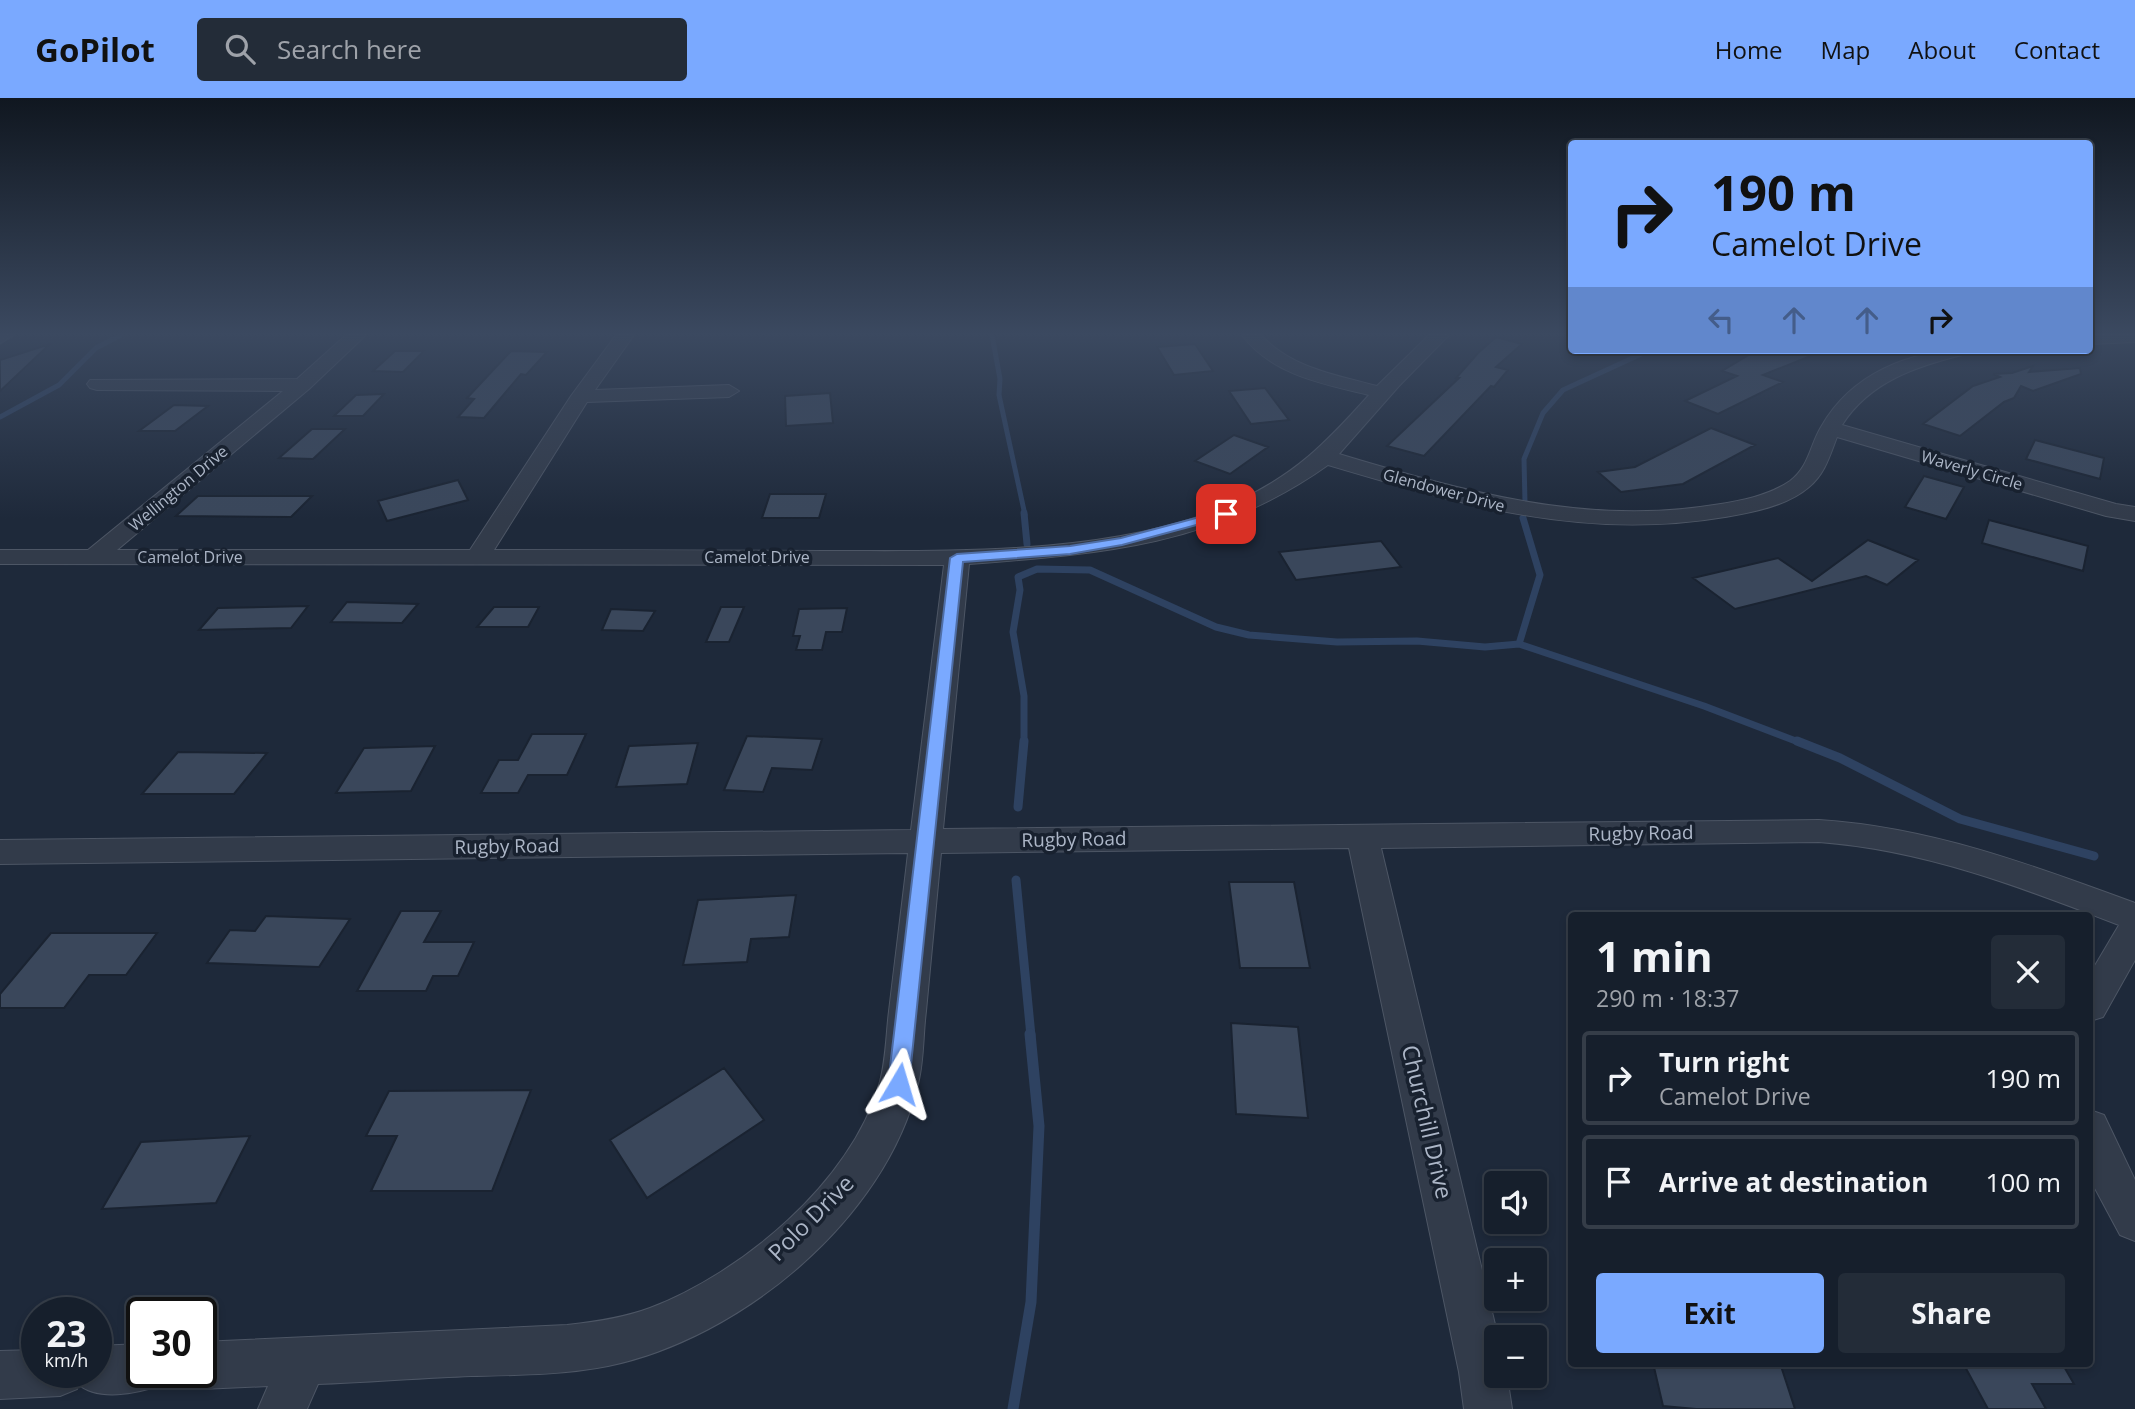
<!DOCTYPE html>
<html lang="en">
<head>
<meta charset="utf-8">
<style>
  :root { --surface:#161f2c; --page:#232c38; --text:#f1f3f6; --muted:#9ea2a9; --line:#353d48; --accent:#7aa9ff }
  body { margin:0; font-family:"Open Sans",sans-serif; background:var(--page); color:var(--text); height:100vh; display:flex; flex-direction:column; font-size:26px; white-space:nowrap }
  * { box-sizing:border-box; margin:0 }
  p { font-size:23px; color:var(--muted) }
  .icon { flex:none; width:38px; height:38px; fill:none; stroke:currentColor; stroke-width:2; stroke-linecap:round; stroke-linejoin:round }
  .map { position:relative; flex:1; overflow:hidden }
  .sheet { position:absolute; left:1568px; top:814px; width:525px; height:455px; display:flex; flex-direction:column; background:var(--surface); border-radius:7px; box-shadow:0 4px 10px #0003,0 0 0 2px var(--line) }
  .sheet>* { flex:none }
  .banner { position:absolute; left:1568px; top:42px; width:525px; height:214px; border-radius:7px; box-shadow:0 4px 10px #0003,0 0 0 2px var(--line); background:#7aa9ff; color:#111; overflow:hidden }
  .buttons { position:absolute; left:1484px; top:1073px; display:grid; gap:14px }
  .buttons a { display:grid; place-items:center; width:63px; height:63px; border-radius:7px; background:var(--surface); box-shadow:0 4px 10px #0003,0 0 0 2px var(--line); font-size:35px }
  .speed { position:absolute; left:21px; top:1199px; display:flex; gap:14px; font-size:35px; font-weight:700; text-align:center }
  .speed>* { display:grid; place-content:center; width:91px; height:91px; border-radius:50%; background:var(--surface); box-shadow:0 4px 10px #0003,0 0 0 2px var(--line); line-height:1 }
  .speed small { font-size:18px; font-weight:400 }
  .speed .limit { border:4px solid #111; border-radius:10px; background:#fff; color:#111 }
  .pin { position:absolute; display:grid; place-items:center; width:60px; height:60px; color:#fff; margin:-30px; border-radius:14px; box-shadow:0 4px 10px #0006 }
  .me { position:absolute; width:77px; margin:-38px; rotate:7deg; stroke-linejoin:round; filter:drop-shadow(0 0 5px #0008) }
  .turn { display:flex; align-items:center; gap:24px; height:147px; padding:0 28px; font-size:32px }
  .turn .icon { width:91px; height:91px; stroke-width:2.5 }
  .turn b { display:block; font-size:49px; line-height:60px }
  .lanes { display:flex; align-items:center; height:66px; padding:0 28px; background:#0003; justify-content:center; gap:35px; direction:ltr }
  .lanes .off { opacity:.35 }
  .round { display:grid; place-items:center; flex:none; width:74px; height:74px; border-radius:7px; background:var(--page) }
  .head { display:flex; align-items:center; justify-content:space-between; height:119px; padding:0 28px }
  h1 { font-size:42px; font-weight:700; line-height:52px }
  .action { display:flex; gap:14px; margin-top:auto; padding:14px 28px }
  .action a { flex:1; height:80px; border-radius:7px; background:var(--accent); color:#111; font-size:28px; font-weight:700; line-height:80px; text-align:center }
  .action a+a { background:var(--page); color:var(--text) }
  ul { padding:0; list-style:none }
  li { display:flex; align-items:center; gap:21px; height:94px; margin:0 14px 10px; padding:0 14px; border:4px solid var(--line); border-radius:7px }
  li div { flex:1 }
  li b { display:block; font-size:26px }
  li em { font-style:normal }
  header { display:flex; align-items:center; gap:42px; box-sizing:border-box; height:98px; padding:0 35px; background:var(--accent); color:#111 }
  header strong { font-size:33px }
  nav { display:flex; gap:38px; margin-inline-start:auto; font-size:24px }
  .search { width:490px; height:63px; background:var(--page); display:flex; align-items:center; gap:18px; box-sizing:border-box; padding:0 24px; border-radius:7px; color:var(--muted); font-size:26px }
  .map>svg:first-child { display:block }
</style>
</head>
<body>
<header>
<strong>GoPilot</strong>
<div class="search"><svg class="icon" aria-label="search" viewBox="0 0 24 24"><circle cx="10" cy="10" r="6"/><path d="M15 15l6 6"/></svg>Search here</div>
<nav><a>Home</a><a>Map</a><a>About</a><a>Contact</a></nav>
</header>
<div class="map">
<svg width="2135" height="1311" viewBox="0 0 2135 1311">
  <rect width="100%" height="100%" fill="#1e293a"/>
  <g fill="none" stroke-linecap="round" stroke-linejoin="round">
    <path stroke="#2e4261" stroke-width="5" d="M992 237 1000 281 999 297 1025 417
      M0 319 59 287 96 250 121 237
      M1525 405 1524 361 1543 315 1563 292 1650 252"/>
    <path stroke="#2e4261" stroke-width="7" d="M1024 415 1027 446
      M1519 546 1540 477 1523 420
      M1024 645V598L1013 534 1020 492 1018 479 1037 471 1090 472 1216 529 1249 537 1337 544 1417 543 1485 549 1519 546 1704 608 1801 645"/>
    <path stroke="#2e4261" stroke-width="9" d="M1797 643 1840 660 1960 721 2094 758
      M1018 709 1024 643
      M1016 782 1031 938"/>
    <path stroke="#2e4261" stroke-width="11" d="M1013 1311 1031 1204 1039 1028 1030 936"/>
  </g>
  <path fill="#3a475b" stroke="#1a2331" stroke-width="2" d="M1496 239 1522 246 1496 269 1508 272 1494 289 1491 288 1424 358 1387 348 1459 280H1456L1478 255Z
    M50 246 0 293V262Z
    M1195 246 1213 273 1174 277 1157 249Z
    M1757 252 1823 253 1763 277 1783 284 1718 316 1685 303 1737 278 1722 273Z
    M395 253H424L403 274 373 273Z
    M511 253 547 254 526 277 521 276 484 320 458 319 474 301 467 300Z
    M2033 268 2029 274 2080 270 2081 276 2033 293 2021 288 2014 300 2004 304 1960 338 1923 326 1973 288 2000 279 1993 276 2012 275Z
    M1265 290 1289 322 1251 326 1229 293Z
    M830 295 833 325 786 328 785 298Z
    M384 296 363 318H334L356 297Z
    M174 307 208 308 175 333H139Z
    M1711 330 1755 347 1683 386 1621 394 1598 374 1635 369Z
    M312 331H345L313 361 279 360Z
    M1234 337 1268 349 1230 376 1195 363Z
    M2035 342 2104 360 2100 381 2026 361Z
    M1924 378 1964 389 1946 421 1905 409Z
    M458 382 468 402 387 423 378 403Z
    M770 396H826L819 420H762Z
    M198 398H312L291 419 176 418Z
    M1989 422 2088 448 2083 473 1982 445Z
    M1868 442 1918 462 1887 487 1866 478 1735 511 1693 480 1778 460 1812 483Z
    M1381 443 1401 469 1296 482 1279 454Z
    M347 504 418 506 402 525 331 524Z
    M308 508 291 530 199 532 218 510Z
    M494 509H539L528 529H477Z
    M721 509H744L729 544H706Z
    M847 510 842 534H826L822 552H796L800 538H793L799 511Z
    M611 511 655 513 643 533 602 532Z
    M532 636H586L567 677H528L518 695H481L499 662H518Z
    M747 638 822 641 812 672 772 670 763 694 724 692Z
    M698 645 687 686 616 689 629 648Z
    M435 648 411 693 336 695 364 650Z
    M178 654 267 655 234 696H142Z
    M1229 784H1294L1310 870H1240Z
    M796 797 789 839 751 841 747 864 683 867 698 802Z
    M401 813H441L424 844H474L458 878H433L426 893H357Z
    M266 818 350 821 319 869 207 865 230 832 255 833Z
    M51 835H157L126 877H89L64 910H0V896Z
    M1231 925 1298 929 1308 1020 1236 1016Z
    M724 970 764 1022 647 1100 610 1042Z
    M531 992 492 1093H371L397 1038H366L389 993Z
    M250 1038 216 1105 102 1111 141 1044Z
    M1653 1265H1780L1795 1311H1696L1663 1308Z
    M1963 1265H2062L2074 1286H2032L2046 1311H1988Z"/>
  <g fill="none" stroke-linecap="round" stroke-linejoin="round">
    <g stroke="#4d5665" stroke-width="2">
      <path id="street" d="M346 237H366L309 291 117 452H470L571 298 616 237H634L595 292 729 287 739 293 729 299 587 304 494 452C603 452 712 452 822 453 949 453 1116 458 1234 405 1295 377 1325 346 1369 297 1323 286 1272 277 1242 237H1261C1291 270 1336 277 1377 288L1429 237H1449L1399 288 1339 356C1462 393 1585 428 1714 407 1740 403 1768 398 1790 383 1809 369 1810 347 1821 329 1851 276 1909 252 1968 252L1966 256C1917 268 1870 283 1842 327L2116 406 2135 409V423L2106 418 1837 339C1830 357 1825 376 1809 389 1787 408 1753 414 1725 419 1582 443 1463 407 1328 367 1216 447 1102 456 969 466L943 731 1819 722C1930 729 2032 767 2135 805V862L2103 919 2090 923V876L2119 827C2021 789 1925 752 1819 744L1381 750 1498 1239 1496 1278H1507L1512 1311H1464L1459 1274 1349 750 941 755C936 807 931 860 926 913 923 936 924 963 918 986 886 1121 740 1241 608 1268 563 1277 516 1277 471 1278 420 1280 369 1284 318 1286L307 1311H258L268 1288 201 1291 184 1285 180 1274H201V1244L567 1227C595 1224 623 1220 650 1210 742 1175 851 1084 879 987 886 964 886 937 889 913 895 861 902 808 908 755L0 766V742L911 732 944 467 0 466V452H88L283 293 97 292 90 290 87 286 90 282 297 281Z
        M2090 237H2135V244L2090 246Z
        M2090 1012 2104 1017 2135 1082V1143L2120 1137 2090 1081Z
        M142 1246V1274H164L159 1287C137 1296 97 1303 78 1286L77 1291 60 1298 0 1301V1253L37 1252V1274H96V1248Z"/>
    </g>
    <g stroke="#4d5665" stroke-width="3">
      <path id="secondary" d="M0 237H13L0 245Z"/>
    </g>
    <use href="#street" fill="#323b4a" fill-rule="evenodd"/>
    <use href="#secondary" fill="#404a5e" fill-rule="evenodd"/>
  </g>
  <linearGradient id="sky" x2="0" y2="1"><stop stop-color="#101720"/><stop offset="0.56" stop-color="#3b4960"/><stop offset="1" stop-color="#3b4960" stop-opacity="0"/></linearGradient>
  <rect width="2135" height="421" fill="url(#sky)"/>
  <path fill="#7aa9ff" stroke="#4f6ea6" stroke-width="2" d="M1226 412 1230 413V418L1122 447 1070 456 963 464 909 986 906 993 899 995 891 993 888 986 950 460 957 456 1070 448 1121 440Z"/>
  <g text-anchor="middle" stroke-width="7" stroke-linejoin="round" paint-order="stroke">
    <g font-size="16" fill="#acb6c7" stroke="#18212f">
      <text transform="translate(1972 372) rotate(16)" y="6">Waverly Circle</text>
      <text transform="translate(178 390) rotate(-40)" y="6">Wellington Drive</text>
      <text transform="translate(1444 392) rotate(15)" y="6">Glendower Drive</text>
      <text x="190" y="465">Camelot Drive</text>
      <text x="757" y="465">Camelot Drive</text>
    </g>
    <g font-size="19" fill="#acb6c7" stroke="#18212f">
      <text transform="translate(1641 735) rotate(-1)" y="7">Rugby Road</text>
      <text transform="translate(1074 741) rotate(-1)" y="7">Rugby Road</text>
      <text transform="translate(507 748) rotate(-1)" y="7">Rugby Road</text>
    </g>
    <g font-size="23" fill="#acb6c7" stroke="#18212f">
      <text transform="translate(1427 1024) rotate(77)" y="8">Churchill Drive</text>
      <text transform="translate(811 1120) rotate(-45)" y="8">Polo Drive</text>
    </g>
  </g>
</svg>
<div class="buttons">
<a><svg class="icon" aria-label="sound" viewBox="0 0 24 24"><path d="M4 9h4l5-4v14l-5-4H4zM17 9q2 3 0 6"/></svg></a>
<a>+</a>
<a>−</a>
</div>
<div class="speed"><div>23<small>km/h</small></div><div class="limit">30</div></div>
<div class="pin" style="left:1226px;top:416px;background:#d93025"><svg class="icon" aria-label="arrive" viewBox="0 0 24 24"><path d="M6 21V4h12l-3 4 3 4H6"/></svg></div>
<svg class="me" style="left:899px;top:986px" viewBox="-20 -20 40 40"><path d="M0-17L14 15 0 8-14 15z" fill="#7aa9ff" stroke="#fff" stroke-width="4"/></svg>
<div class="banner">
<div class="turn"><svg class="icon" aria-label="right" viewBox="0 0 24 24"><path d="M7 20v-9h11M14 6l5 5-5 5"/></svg><div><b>190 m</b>Camelot Drive</div></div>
<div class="lanes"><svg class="icon off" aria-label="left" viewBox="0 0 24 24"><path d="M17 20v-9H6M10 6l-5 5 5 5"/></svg><svg class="icon off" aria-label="ahead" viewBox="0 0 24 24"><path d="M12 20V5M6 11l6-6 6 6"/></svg><svg class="icon off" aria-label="ahead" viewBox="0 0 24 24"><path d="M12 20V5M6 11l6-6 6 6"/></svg><svg class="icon" aria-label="right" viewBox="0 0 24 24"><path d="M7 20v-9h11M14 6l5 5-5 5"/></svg></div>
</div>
<section class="sheet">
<div class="head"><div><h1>1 min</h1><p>290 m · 18:37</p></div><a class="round"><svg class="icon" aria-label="close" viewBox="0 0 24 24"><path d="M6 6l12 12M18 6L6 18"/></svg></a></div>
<ul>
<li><svg class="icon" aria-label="right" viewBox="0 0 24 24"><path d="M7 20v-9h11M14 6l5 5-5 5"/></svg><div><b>Turn right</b><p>Camelot Drive</p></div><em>190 m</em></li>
<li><svg class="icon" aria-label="arrive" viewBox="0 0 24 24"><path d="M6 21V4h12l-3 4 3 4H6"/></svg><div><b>Arrive at destination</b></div><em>100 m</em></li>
</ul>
<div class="action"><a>Exit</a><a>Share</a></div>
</section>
</div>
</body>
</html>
